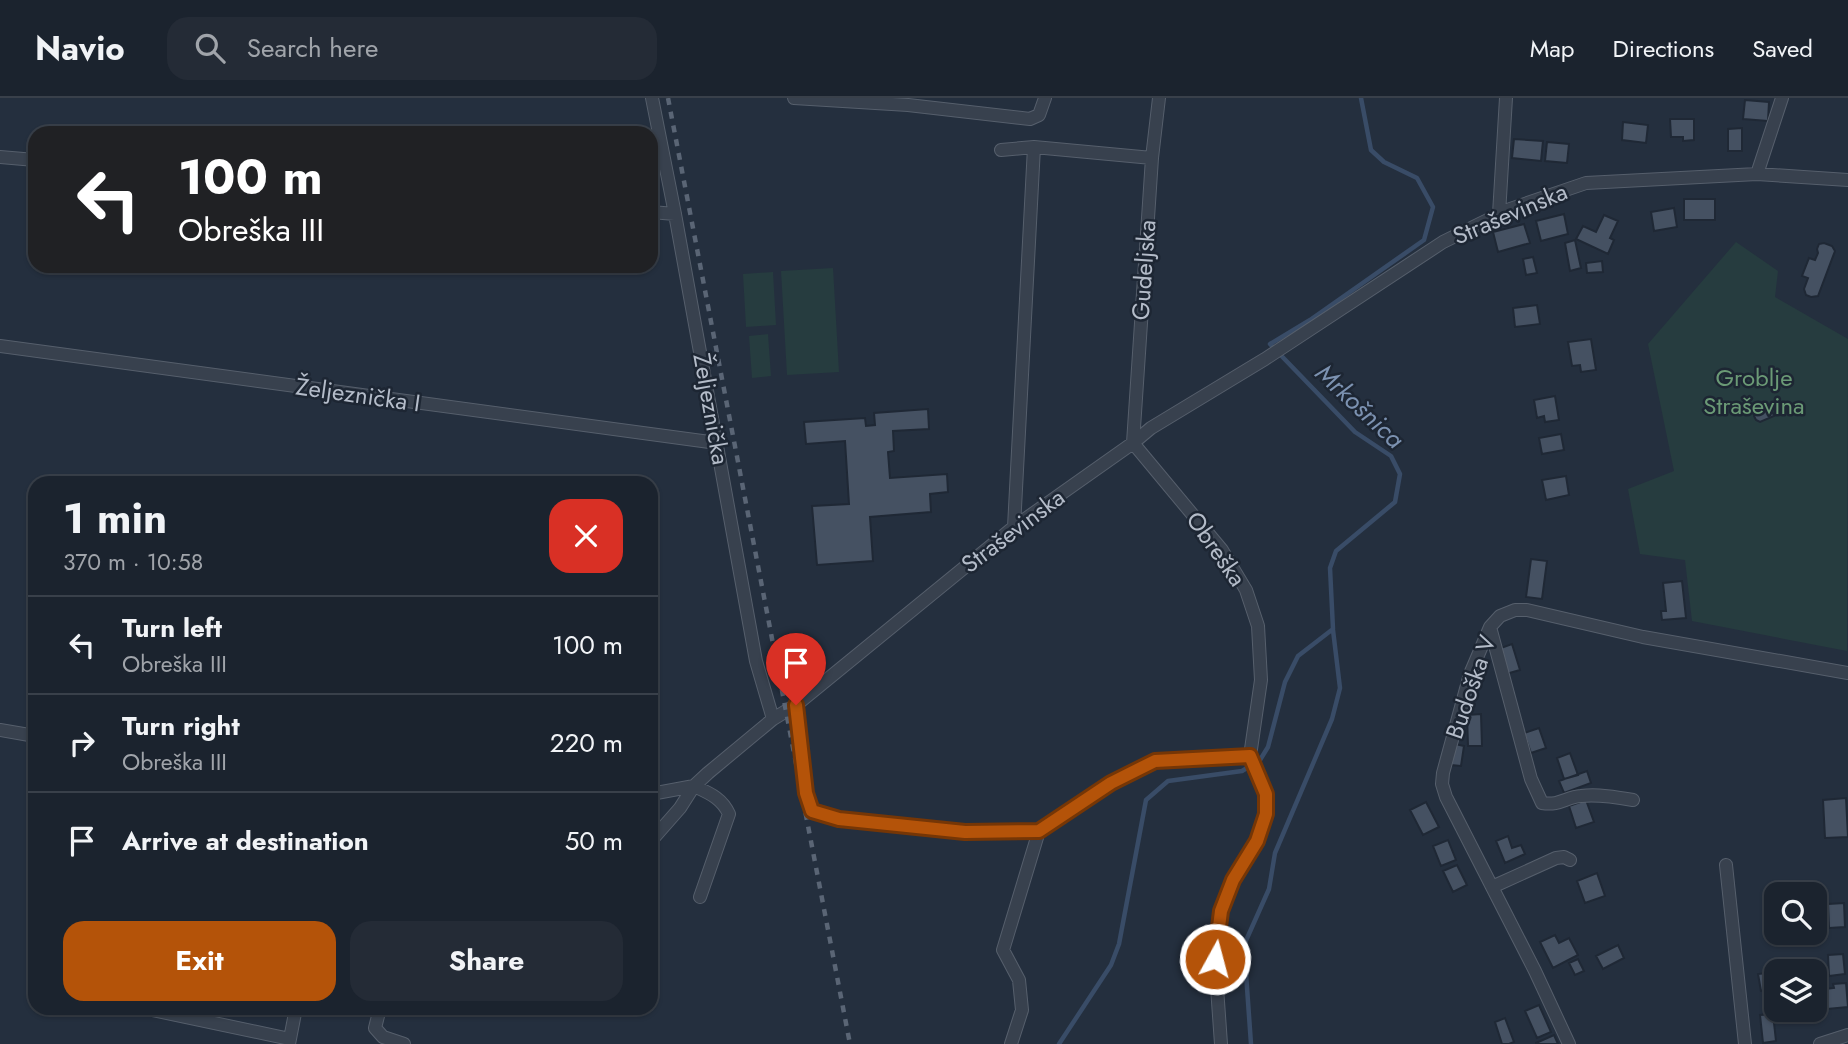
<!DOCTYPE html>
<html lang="en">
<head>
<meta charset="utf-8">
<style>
  :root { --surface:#1b232e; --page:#242b36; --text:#f1f3f6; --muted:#a0a4aa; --line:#39404a; --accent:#b45309 }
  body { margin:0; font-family:Jost,sans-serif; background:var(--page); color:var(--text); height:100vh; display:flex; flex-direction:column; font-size:26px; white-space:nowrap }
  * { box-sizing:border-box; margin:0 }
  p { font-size:23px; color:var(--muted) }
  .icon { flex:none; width:38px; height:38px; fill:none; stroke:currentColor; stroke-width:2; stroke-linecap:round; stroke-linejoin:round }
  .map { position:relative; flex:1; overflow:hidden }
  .side { position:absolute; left:28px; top:378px; width:630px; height:539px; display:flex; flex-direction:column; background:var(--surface); border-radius:21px; box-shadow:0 2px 5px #0004,0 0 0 2px var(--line) }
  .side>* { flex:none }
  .hud { position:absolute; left:28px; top:28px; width:630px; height:147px; border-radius:21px; box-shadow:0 2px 5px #0004,0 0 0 2px var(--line); background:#202124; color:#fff; overflow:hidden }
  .buttons { position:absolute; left:1764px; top:784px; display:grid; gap:14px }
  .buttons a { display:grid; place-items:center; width:63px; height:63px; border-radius:14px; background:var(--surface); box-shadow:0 2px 5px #0004,0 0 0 2px var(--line); font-size:35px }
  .pin { position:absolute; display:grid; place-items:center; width:60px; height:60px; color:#fff; margin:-72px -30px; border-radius:50% 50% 50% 0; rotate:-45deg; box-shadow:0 0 7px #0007 }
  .pin .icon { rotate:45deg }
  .me { position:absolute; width:77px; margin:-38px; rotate:7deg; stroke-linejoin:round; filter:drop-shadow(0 0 5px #0008) }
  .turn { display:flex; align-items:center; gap:24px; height:147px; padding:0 35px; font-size:32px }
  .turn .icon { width:91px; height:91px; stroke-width:2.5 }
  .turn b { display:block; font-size:49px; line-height:60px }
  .round { display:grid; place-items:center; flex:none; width:74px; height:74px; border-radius:21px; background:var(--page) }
  .headline { display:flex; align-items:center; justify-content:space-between; height:119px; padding:0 35px }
  h1 { font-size:42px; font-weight:700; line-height:52px }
  .cta { display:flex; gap:14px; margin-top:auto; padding:14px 35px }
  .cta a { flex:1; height:80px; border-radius:21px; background:var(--accent); color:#fff; font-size:28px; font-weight:700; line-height:80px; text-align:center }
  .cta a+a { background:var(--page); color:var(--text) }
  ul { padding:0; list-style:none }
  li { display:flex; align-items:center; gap:21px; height:98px; padding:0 35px; border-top:2px solid var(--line) }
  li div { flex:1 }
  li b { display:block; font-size:26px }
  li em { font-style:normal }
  header { display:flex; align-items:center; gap:42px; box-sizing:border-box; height:98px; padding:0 35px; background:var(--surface); border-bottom:2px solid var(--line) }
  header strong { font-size:33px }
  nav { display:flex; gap:38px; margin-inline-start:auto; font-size:24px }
  .search { width:490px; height:63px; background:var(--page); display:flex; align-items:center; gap:18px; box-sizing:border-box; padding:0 24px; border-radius:21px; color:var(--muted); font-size:26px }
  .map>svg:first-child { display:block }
</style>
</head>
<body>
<header>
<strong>Navio</strong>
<div class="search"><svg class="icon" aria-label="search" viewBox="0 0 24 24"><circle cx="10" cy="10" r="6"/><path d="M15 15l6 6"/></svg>Search here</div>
<nav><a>Map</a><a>Directions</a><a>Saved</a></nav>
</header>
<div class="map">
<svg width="1848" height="946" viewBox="0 0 1848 946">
  <rect width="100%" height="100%" fill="#242f3e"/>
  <path fill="#263c3f" d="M1736 144 1778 173 1775 199 1848 241 1847 553 1692 523 1685 462 1640 456 1628 391 1674 373 1648 246Z
    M833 170 839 274 787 277 781 173Z
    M773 174 776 227 746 229 743 176Z
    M768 236 771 278 752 280 749 238Z"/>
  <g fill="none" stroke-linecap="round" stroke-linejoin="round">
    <path stroke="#394c67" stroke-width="4.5" d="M1059 946 1111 867 1119 846 1146 702 1168 683 1242 673 1260 662 1268 649 1285 584 1298 558 1333 531 1330 470 1336 453 1395 404 1400 376 1391 358 1355 334 1270 246 1310 222 1424 142 1433 109 1417 80 1384 64 1371 52 1361 0
      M1251 946 1244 847 1269 791 1275 755 1332 621 1340 590 1333 532"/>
  </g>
  <path fill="#455162" stroke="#1f2835" stroke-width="2" d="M1745 2 1769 4 1768 23 1743 21Z
    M1670 21H1694V42L1683 43V39H1671Z
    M1623 24 1648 27 1646 45 1622 42Z
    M1742 30V53H1728V31Z
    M1514 41 1543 43 1541 63 1512 60Z
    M1547 44 1569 46 1567 65 1545 63Z
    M1684 101H1715V122H1684Z
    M1674 110 1677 129 1654 133 1651 114Z
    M1564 116 1568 136 1541 143 1536 123Z
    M1604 117 1618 123 1610 140 1614 142 1608 156 1576 141 1583 128 1596 134Z
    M1524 126 1530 145 1498 154 1493 134Z
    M1575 142 1581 170 1570 173 1565 145Z
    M1824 145 1832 148 1835 153 1818 198 1811 199 1806 197 1804 191 1808 180 1802 178 1809 160 1815 162 1818 155 1817 151 1819 146Z
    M1533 159 1537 175 1526 177 1523 161Z
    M1602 163 1603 174 1587 175 1586 165Z
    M1537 207 1540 226 1515 229 1513 210Z
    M1591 241 1596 272 1581 274 1580 267 1572 268 1568 244Z
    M1555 298 1559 322 1545 324 1544 318 1537 320 1534 302Z
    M1770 308 1774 318 1760 324 1756 322 1754 318 1756 314Z
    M928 311 929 331 893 333 894 353 888 354 890 380 947 376 948 394 930 396 931 414 870 419 873 463 817 467 812 408 849 406 845 343 806 346 804 324 865 320 866 328 875 327 874 315Z
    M1561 336 1564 352 1542 356 1539 340Z
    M1566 378 1569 397 1546 402 1542 382Z
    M1531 461 1547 463 1542 501 1526 499Z
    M1682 483 1686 520 1662 522 1661 513H1666L1663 485Z
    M1512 546 1520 572 1506 576 1498 551Z
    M1481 616 1482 648H1468L1467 617Z
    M1539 630 1546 650 1531 655 1524 635Z
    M1455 646 1464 648 1461 668 1451 667Z
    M1570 655 1578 677 1564 681 1557 660Z
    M1587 673 1591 685 1564 695 1559 683Z
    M1846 700 1848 739 1825 740 1823 702Z
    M1586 702 1594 724 1576 730 1569 708Z
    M1426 704 1439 729 1423 737 1410 712Z
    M1508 738 1512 750 1521 747 1525 756 1505 765 1496 743Z
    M1448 742 1456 762 1441 768 1433 748Z
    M1457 767 1467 787 1453 794 1443 773Z
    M1597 775 1605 798 1585 805 1577 783Z
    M1844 805 1845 829 1829 830 1828 806Z
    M1555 837 1559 845 1569 840 1578 857 1553 870 1540 844Z
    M1618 847 1624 860 1603 871 1596 858Z
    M1843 856 1845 876 1829 878 1828 857Z
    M1578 861 1584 873 1575 877 1569 865Z
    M1775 874 1776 891 1761 893 1758 876Z
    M651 884 658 886 655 899 651 898Z
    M1846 885 1848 909 1827 911 1825 891 1834 890 1833 886Z
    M1539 907 1551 934 1537 940 1525 913Z
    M1773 916 1776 943 1763 945 1760 917Z
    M1505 920 1514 944 1509 946H1502L1495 924Z
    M1554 937 1558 946H1536V945Z"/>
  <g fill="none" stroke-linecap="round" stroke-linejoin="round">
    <g stroke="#565f6c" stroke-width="14">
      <path id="street" d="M652 0 675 116 756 563 773 621
        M794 0 908 7 1030 21 1039 17 1045 0
        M1159 0 1152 60 1133 345 1222 452 1246 492 1258 528 1261 582 1250 658
        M1001 52 1034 49 1152 60
        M0 59 35 62
        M1757 76 1782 0
        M651 114 675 116
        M1499 116 1506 0
        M0 248 717 345
        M1014 429 1034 49
        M1490 529 1531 681 1542 705C1560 708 1566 699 1581 698 1598 696 1616 699 1633 702
        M796 607 806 695 812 713 839 721 965 734 1039 733 1111 685 1155 662 1250 658
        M0 632 35 638
        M651 696 694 688 708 675 773 621 796 607 1014 429 1133 345 1151 330 1265 261 1443 144 1510 111 1586 85 1757 76 1848 82
        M651 743 680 710 694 688C709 695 722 700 729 716L700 799
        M1726 767 1745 946
        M1492 789 1556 760 1564 759 1570 762
        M143 910 290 941
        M380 910 375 930 383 939 404 946
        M289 946 296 910
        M1011 946 1022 912 1019 882 1003 852 1039 733
        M1221 946 1215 861 1221 813 1233 781 1257 743 1266 716V696L1250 658
        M1569 946 1535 873 1446 699 1442 686 1443 675 1470 576 1490 529 1500 518 1515 512H1527L1643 539 1848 575
        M1820 946 1848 937"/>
    </g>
    <use href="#street" stroke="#38414e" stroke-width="12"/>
    <path stroke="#5a6575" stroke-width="4.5" stroke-dasharray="7 7" stroke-linecap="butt" d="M668 0 850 946"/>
  </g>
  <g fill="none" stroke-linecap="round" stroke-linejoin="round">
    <g stroke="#753606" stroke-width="18">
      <path id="route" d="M796 607 806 695 812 713 839 721 965 734 1039 733 1111 685 1155 663 1250 658 1266 696V716L1257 743 1233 782 1221 813 1215 861"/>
    </g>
    <use href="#route" stroke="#b45309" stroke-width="12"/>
  </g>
  <g text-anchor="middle" stroke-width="5" stroke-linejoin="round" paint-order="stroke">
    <g font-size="24" fill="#b4bcc9" stroke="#1d2633">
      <text transform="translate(1510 116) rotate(-23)" y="8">Straševinska</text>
      <text transform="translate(1144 172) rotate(-86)" y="8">Gudeljska</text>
      <text transform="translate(358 297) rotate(8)" y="8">Željeznička I</text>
      <text transform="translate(711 311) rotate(80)" y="8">Željeznička</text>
      <text transform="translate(1013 433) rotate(-37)" y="8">Straševinska</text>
      <text transform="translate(1216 451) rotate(55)" y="8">Obreška</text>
      <text transform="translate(1471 589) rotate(-71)" y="8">Budoška V</text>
    </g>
    <g font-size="24" fill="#6b9a76" stroke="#1d2633">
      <text x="1754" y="288">Groblje<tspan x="1754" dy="28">Straševina</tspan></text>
    </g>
    <g font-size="26" font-style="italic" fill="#7c92b1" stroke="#1d2633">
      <text transform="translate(1360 308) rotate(43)" y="9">Mrkošnica</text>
    </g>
  </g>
</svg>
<div class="buttons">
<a><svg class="icon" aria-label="search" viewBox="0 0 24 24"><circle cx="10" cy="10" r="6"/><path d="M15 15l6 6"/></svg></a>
<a><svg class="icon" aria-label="layers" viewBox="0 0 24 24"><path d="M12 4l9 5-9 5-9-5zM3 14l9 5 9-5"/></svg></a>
</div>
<div class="pin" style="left:796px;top:607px;background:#d93025"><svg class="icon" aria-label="arrive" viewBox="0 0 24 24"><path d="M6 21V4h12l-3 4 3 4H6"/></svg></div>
<svg class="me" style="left:1215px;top:861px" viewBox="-20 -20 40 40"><circle r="17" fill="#b45309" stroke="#fff" stroke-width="3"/><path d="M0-11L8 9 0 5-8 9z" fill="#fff"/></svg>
<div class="hud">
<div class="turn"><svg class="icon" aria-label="left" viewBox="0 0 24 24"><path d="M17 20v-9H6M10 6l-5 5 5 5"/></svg><div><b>100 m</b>Obreška III</div></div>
</div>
<section class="side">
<div class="headline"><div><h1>1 min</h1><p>370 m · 10:58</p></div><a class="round" style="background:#d93025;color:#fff"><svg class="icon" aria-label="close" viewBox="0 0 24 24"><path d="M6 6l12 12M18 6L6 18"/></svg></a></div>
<ul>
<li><svg class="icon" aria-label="left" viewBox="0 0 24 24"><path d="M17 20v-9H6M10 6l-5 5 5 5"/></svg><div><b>Turn left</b><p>Obreška III</p></div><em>100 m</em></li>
<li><svg class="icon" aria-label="right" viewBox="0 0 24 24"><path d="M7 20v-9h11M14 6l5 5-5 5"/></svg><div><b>Turn right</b><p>Obreška III</p></div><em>220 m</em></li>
<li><svg class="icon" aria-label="arrive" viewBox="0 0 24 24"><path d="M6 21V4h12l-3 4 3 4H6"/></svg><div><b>Arrive at destination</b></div><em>50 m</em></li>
</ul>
<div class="cta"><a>Exit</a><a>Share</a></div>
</section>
</div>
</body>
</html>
